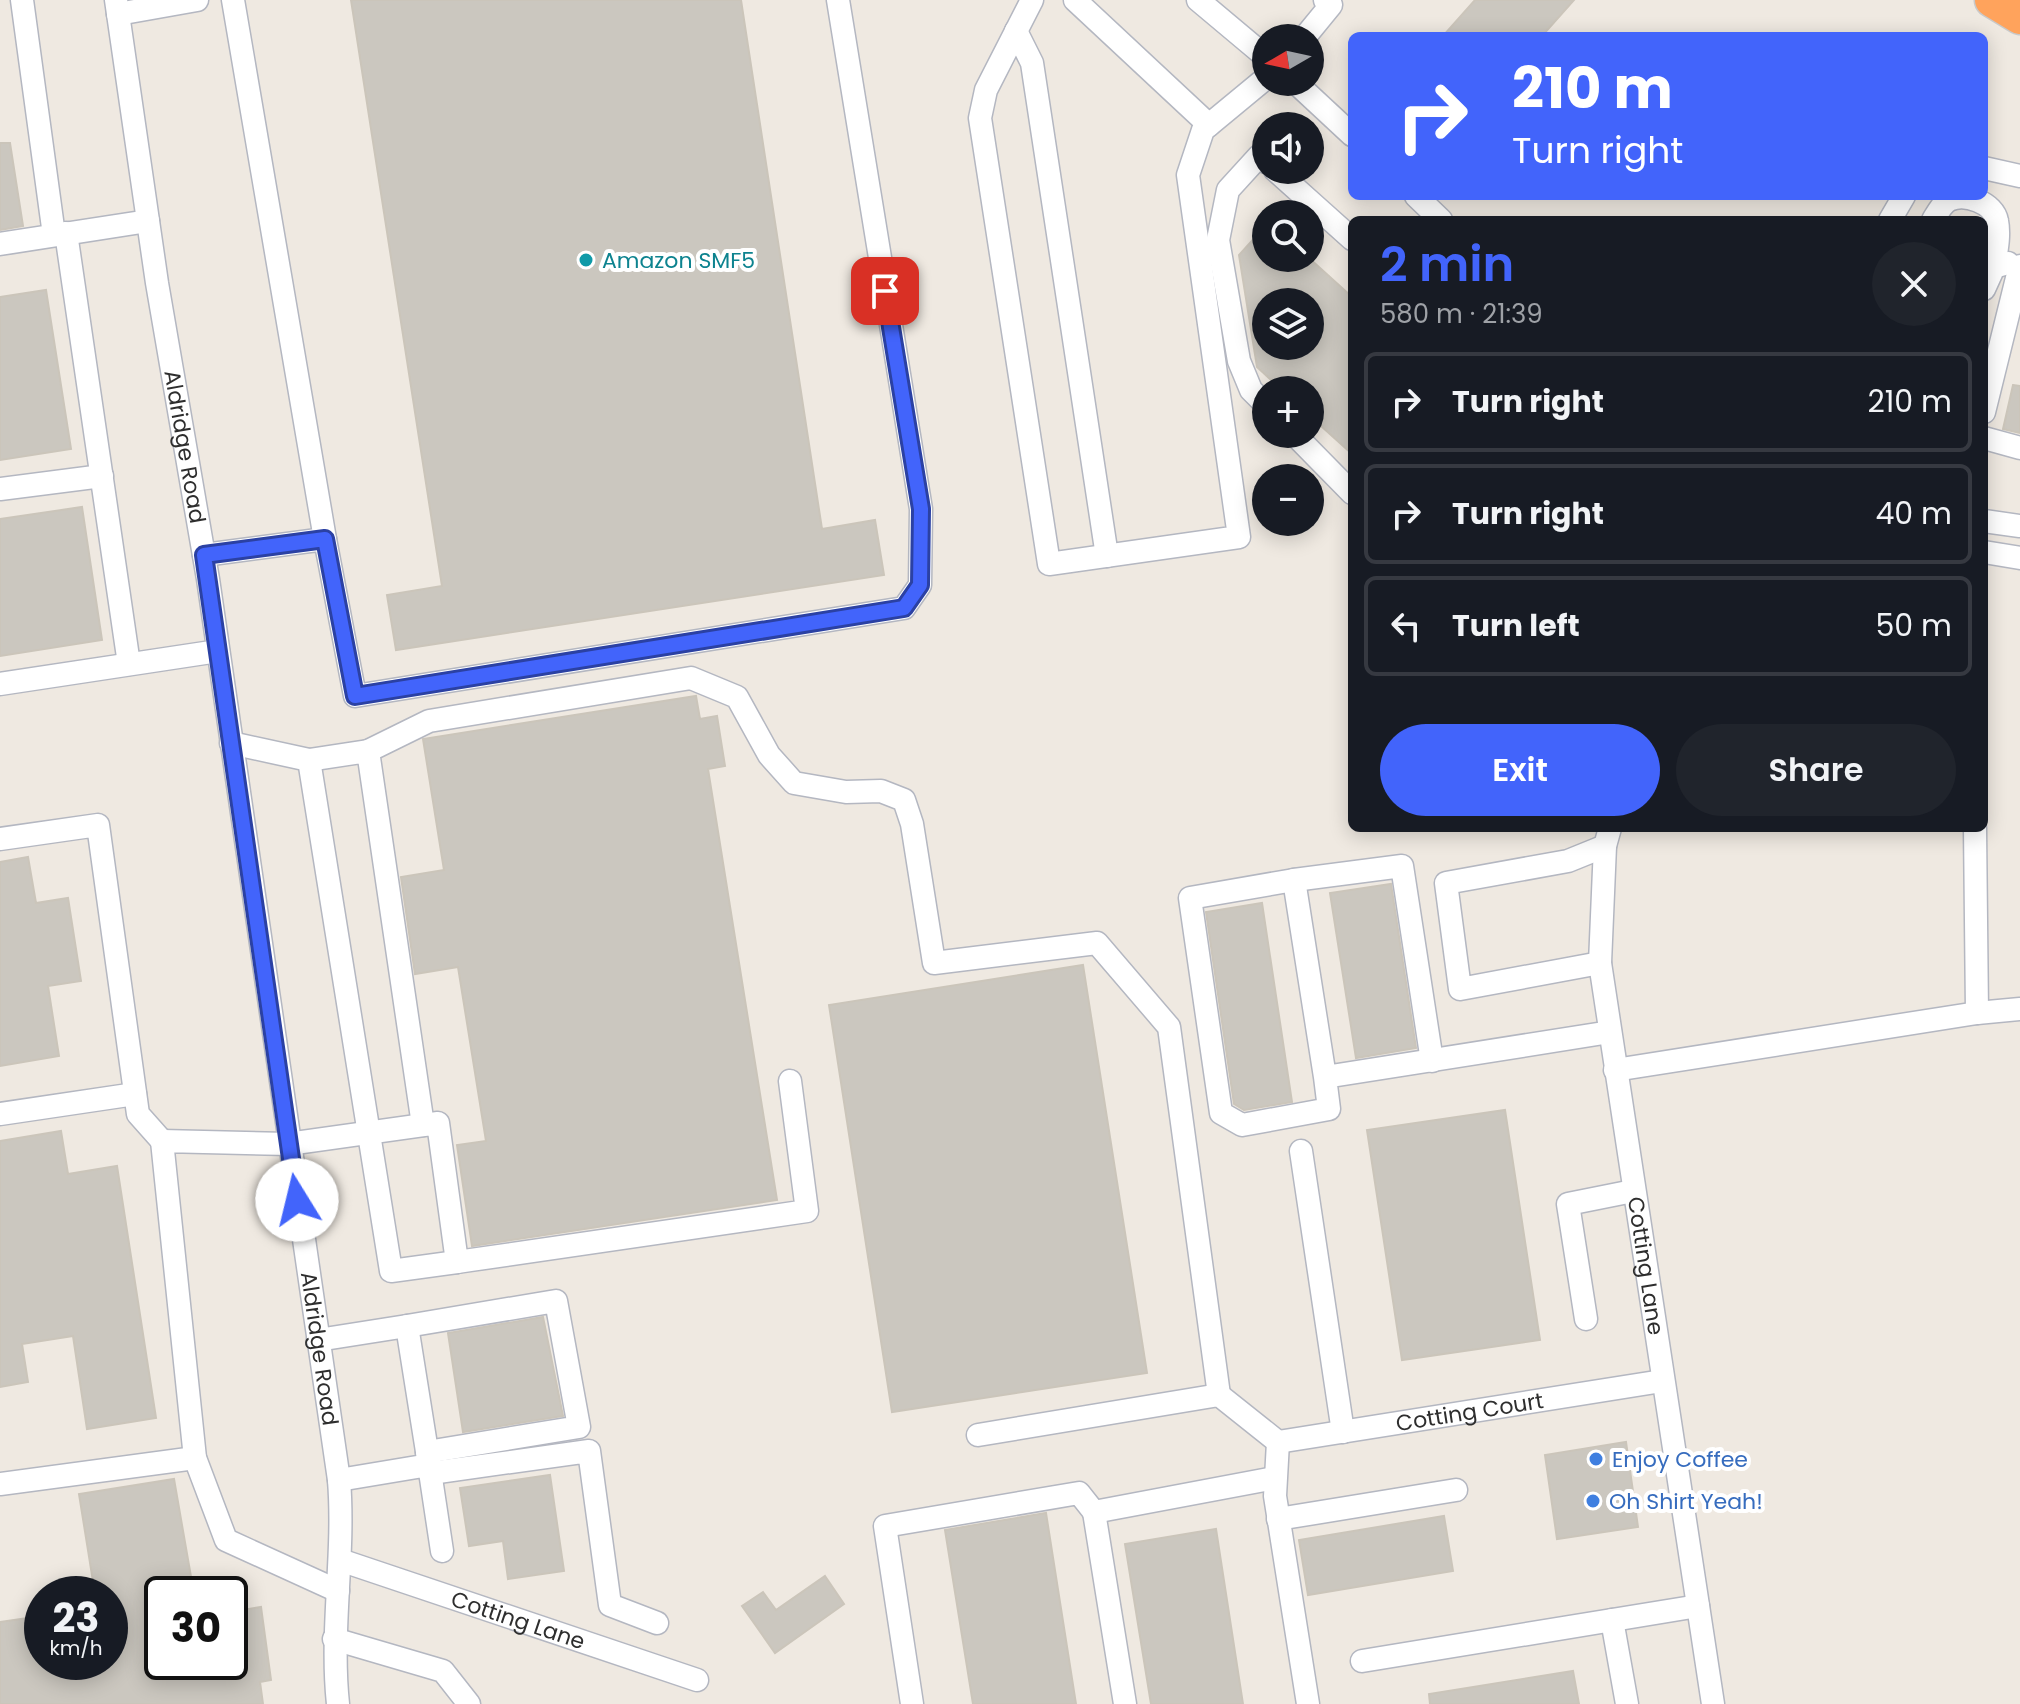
<!DOCTYPE html>
<html lang="en">
<head>
<meta charset="utf-8">
<style>
  :root { --surface:#171b24; --page:#20242c; --text:#f1f3f6; --muted:#9ea1a6; --line:#363941; --accent:#4264fb }
  body { margin:0; font-family:Poppins,sans-serif; background:var(--page); color:var(--text); height:100vh; display:flex; flex-direction:column; font-size:30px; white-space:nowrap }
  * { box-sizing:border-box; margin:0 }
  p { font-size:26px; color:var(--muted) }
  .icon { flex:none; width:44px; height:44px; fill:none; stroke:currentColor; stroke-width:2; stroke-linecap:round; stroke-linejoin:round }
  .map { position:relative; flex:1; overflow:hidden }
  .details { position:absolute; left:1348px; top:216px; width:640px; height:616px; display:flex; flex-direction:column; background:var(--surface); border-radius:12px; box-shadow:0 4px 20px #0003 }
  .details>* { flex:none }
  .hud { position:absolute; left:1348px; top:32px; width:640px; height:168px; border-radius:12px; box-shadow:0 4px 20px #0003; background:#4264fb; color:#fff; overflow:hidden }
  .needle { width:52px; rotate:261deg }
  .controls { position:absolute; left:1252px; top:24px; display:grid; gap:16px }
  .controls a { display:grid; place-items:center; width:72px; height:72px; border-radius:50%; background:var(--surface); box-shadow:0 4px 20px #0003; font-size:40px }
  .speed { position:absolute; left:24px; top:1576px; display:flex; gap:16px; font-size:40px; font-weight:700; text-align:center }
  .speed>* { display:grid; place-content:center; width:104px; height:104px; border-radius:50%; background:var(--surface); box-shadow:0 4px 20px #0003; line-height:1 }
  .speed small { font-size:20px; font-weight:400 }
  .speed .limit { border:4px solid #111; border-radius:12px; background:#fff; color:#111 }
  .pin { position:absolute; display:grid; place-items:center; width:68px; height:68px; color:#fff; margin:-34px; border-radius:16px; box-shadow:0 4px 12px #0006 }
  .me { position:absolute; width:88px; margin:-44px; rotate:351deg; stroke-linejoin:round; filter:drop-shadow(0 0 6px #0008) }
  .turn { display:flex; align-items:center; gap:28px; height:168px; padding:0 32px; font-size:36px }
  .turn .icon { width:104px; height:104px; stroke-width:2.5 }
  .turn b { display:block; font-size:56px; line-height:68px }
  .round { display:grid; place-items:center; flex:none; width:84px; height:84px; border-radius:42px; background:var(--page) }
  .headline { display:flex; align-items:center; justify-content:space-between; height:136px; padding:0 32px }
  h1 { font-size:48px; font-weight:600; line-height:60px; color:var(--accent) }
  .primary-button { display:flex; gap:16px; margin-top:auto; padding:16px 32px }
  .primary-button a { flex:1; height:92px; border-radius:48px; background:var(--accent); color:#fff; font-size:32px; font-weight:600; line-height:92px; text-align:center }
  .primary-button a+a { background:var(--page); color:var(--text) }
  ul { padding:0; list-style:none }
  li { display:flex; align-items:center; gap:24px; height:100px; margin:0 16px 12px; padding:0 16px; border:4px solid var(--line); border-radius:12px }
  li div { flex:1 }
  li b { display:block; font-size:30px }
  li em { font-style:normal }
  .map>svg:first-child { display:block }
</style>
</head>
<body>
<div class="map">
<svg width="2020" height="1704" viewBox="0 0 2020 1704">
  <rect width="100%" height="100%" fill="#efe9e1"/>
  <path fill="#cbc7bf" stroke="#cbc5ba" stroke-width="2" fill-rule="evenodd" d="M351 0H741L822 529 875 520 884 575 396 650 387 595 442 586Z
    M1475 0H1574L1542 36H1443Z
    M0 143H10L23 226 0 230Z
    M1266 225V258H1309L1352 297V454L1310 416V390H1282L1257 367 1239 255ZM1266 302H1310V346H1266Z
    M46 290 71 449 0 460V297Z
    M2013 385 2020 386V433L2003 429Z
    M82 507 102 640 0 656V519Z
    M696 696 700 719 717 716 725 766 708 769 777 1200 472 1246 457 1145 486 1141 458 967 415 974 401 877 444 870 423 739Z
    M28 857 36 903 68 898 81 981 48 986 59 1056 0 1066V862Z
    M1391 884 1416 1048 1356 1058 1330 893Z
    M1262 903 1292 1102 1244 1110 1234 1104 1206 912Z
    M1083 965 1147 1373 892 1412 829 1005Z
    M1505 1110 1540 1340 1402 1360 1367 1130Z
    M61 1131 68 1174 117 1166 156 1418 87 1429 73 1336 22 1344 28 1382 0 1387V1141Z
    M543 1317 563 1416 463 1432 448 1333Z
    M1626 1442 1638 1527 1557 1539 1545 1455Z
    M550 1475 564 1571 508 1579 503 1541 469 1546 460 1488Z
    M174 1479 194 1594H162V1662H230V1612L261 1607 271 1680 260 1682 263 1704H0V1622L42 1616V1662H110V1594H95L79 1494Z
    M1046 1513 1076 1704H973L945 1530Z
    M1444 1516 1453 1571 1308 1595 1299 1540Z
    M1216 1529 1243 1704H1151L1125 1544Z
    M825 1576 844 1604 775 1653 742 1606 763 1592 776 1610Z
    M1573 1671 1579 1704H1430L1429 1694Z"/>
  <g fill="none" stroke-linecap="round" stroke-linejoin="round">
    <g stroke="#b4b7c1" stroke-width="25">
      <g id="minor">
        <path d="M22 0 54 235"/>
        <path id="s1" d="M116 0 157 283 208 579 339 1480C345 1555 330 1629 338 1704"/>
        <path d="M233 0 325 539"/>
        <path d="M1032 0 986 90 980 118 1049 564 1239 537 1188 175 1203 130 1266 78"/>
        <path d="M1075 0 1209 125"/>
        <path d="M1198 0 1266 57"/>
        <path d="M118 14 197 0"/>
        <path d="M1016 31 1032 63 1107 556"/>
        <path d="M1304 38 1331 5 1325 0"/>
        <path d="M1295 82 1352 135"/>
        <path d="M1266 162 1259 156 1228 190 1218 240 1239 361 1251 390 1266 405"/>
        <path d="M1984 168 2020 176"/>
        <path d="M1275 170 1352 239"/>
        <path d="M1416 196 1441 220"/>
        <path d="M1890 220 1904 196"/>
        <path d="M1933 220C1938 212 1942 204 1949 200 1965 192 1994 203 1997 221 2000 236 1996 253 1994 267"/>
        <path d="M66 233 129 664"/>
        <path d="M0 244 148 221"/>
        <path d="M1984 289 1994 267 2008 263"/>
        <path d="M1984 412 2020 266"/>
        <path d="M1294 434 1352 493"/>
        <path d="M1984 438 2020 448"/>
        <path d="M0 489 102 476"/>
        <path d="M1984 521 2020 526"/>
        <path d="M1984 552 2020 558"/>
        <path d="M204 555 325 539 355 696 904 608 920 585 921 509 838 0"/>
        <path d="M0 684 218 651"/>
        <path d="M231 743 309 760 391 1271 457 1262"/>
        <path d="M368 751 429 721 691 678 737 697 769 755 794 783 846 792 881 791 904 800 912 824 934 963 1097 943 1169 1027 1219 1395"/>
        <path d="M309 760 368 751 423 1125"/>
        <path id="s2" d="M1610 828 1605 846 1600 963 1713 1704"/>
        <path d="M0 839 98 825 138 1114 162 1141"/>
        <path d="M1294 880 1402 866 1432 1061"/>
        <path d="M1600 963 1460 989 1446 883 1568 861 1605 846"/>
        <path d="M1977 1013 2020 1009"/>
        <path d="M1615 1070 1977 1013 1975 828"/>
        <path d="M1325 1077 1329 1109 1242 1125 1221 1113 1190 898 1294 880 1325 1077 1610 1032"/>
        <path d="M0 1114 135 1094"/>
        <path d="M1301 1151 1343 1432"/>
        <path d="M1586 1319 1568 1204 1633 1191"/>
        <path d="M407 1326 556 1301 579 1427 427 1452"/>
        <path d="M318 1340 407 1326 429 1464"/>
        <path d="M978 1435 1219 1395 1278 1442"/>
        <path id="s3" d="M1278 1442 1662 1381"/>
        <path d="M1278 1442 1275 1496 1308 1704"/>
        <path d="M431 1473 589 1451 610 1605 657 1623"/>
        <path d="M339 1480 429 1465 442 1551"/>
        <path d="M0 1484 195 1458"/>
        <path d="M1094 1512 1125 1704"/>
        <path d="M1278 1519 1456 1490"/>
        <path id="s4" d="M340 1560 697 1680"/>
        <path d="M338 1591 226 1540 195 1458 162 1141 288 1144 438 1123 457 1262 807 1211 790 1081"/>
        <path d="M1612 1620 1627 1704"/>
        <path d="M334 1639 443 1671 469 1704"/>
        <path d="M1362 1661 1698 1606"/>
        <path d="M912 1704 885 1526 1079 1493 1094 1512 1275 1478"/>
      </g>
    </g>
    <g stroke="#c9c9c9" stroke-width="37">
      <path id="highway" d="M1992 0 2020 17"/>
    </g>
    <use href="#minor" stroke="#fff" stroke-width="22"/>
    <use href="#highway" stroke="#ffa35c" stroke-width="34"/>
  </g>
  <g fill="none" stroke-linecap="round" stroke-linejoin="round">
    <g stroke="#2b41a3" stroke-width="20">
      <path id="route" d="M297 1200 204 555 325 539 355 696 904 608 920 585 921 509 885 291"/>
    </g>
    <use href="#route" stroke="#4264fb" stroke-width="14"/>
  </g>
  <circle fill="#0f9aa8" stroke="#fff" stroke-width="3" cx="586" cy="260" r="8"/>
  <g fill="#3f7fe0" stroke="#fff" stroke-width="3">
    <circle cx="1596" cy="1459" r="8"/>
    <circle cx="1593" cy="1501" r="8"/>
  </g>
  <g text-anchor="middle" stroke-width="8" stroke-linejoin="round" paint-order="stroke">
    <g font-size="22" fill="#0d838f" stroke="#fff" text-anchor="start">
      <text x="602" y="268">Amazon SMF5</text>
    </g>
    <g font-size="22" fill="#2e2e2e" stroke="#fff">
      <text dy="8" stroke="none"><textPath href="#s1" startOffset="452">Aldridge Road</textPath></text>
      <text dy="8" stroke="none"><textPath href="#s2" startOffset="442">Cotting Lane</textPath></text>
      <text dy="8" stroke="none"><textPath href="#s1" startOffset="1364">Aldridge Road</textPath></text>
      <text dy="8" stroke="none"><textPath href="#s3" startOffset="194">Cotting Court</textPath></text>
      <text dy="8" stroke="none"><textPath href="#s4" startOffset="188">Cotting Lane</textPath></text>
    </g>
    <g font-size="22" fill="#366cbe" stroke="#fff" text-anchor="start">
      <text x="1612" y="1467">Enjoy Coffee</text>
      <text x="1609" y="1509">Oh Shirt Yeah!</text>
    </g>
  </g>
</svg>
<div class="controls">
<a><svg class="needle" viewBox="-14 -14 28 28"><path d="M0-13l5 13h-10z" fill="#e53935"/><path d="M0 13l5-13h-10z" fill="#9ea1a6"/></svg></a>
<a><svg class="icon" aria-label="sound" viewBox="0 0 24 24"><path d="M4 9h4l5-4v14l-5-4H4zM17 9q2 3 0 6"/></svg></a>
<a><svg class="icon" aria-label="search" viewBox="0 0 24 24"><circle cx="10" cy="10" r="6"/><path d="M15 15l6 6"/></svg></a>
<a><svg class="icon" aria-label="layers" viewBox="0 0 24 24"><path d="M12 4l9 5-9 5-9-5zM3 14l9 5 9-5"/></svg></a>
<a>+</a>
<a>−</a>
</div>
<div class="speed"><div>23<small>km/h</small></div><div class="limit">30</div></div>
<div class="pin" style="left:885px;top:291px;background:#d93025"><svg class="icon" aria-label="arrive" viewBox="0 0 24 24"><path d="M6 21V4h12l-3 4 3 4H6"/></svg></div>
<svg class="me" style="left:297px;top:1200px" viewBox="-20 -20 40 40"><circle r="19" fill="#fff"/><path d="M0-13L10 11 0 6-10 11z" fill="#4264fb"/></svg>
<div class="hud">
<div class="turn"><svg class="icon" aria-label="right" viewBox="0 0 24 24"><path d="M7 20v-9h11M14 6l5 5-5 5"/></svg><div><b>210 m</b>Turn right</div></div>
</div>
<section class="details">
<div class="headline"><div><h1>2 min</h1><p>580 m · 21:39</p></div><a class="round"><svg class="icon" aria-label="close" viewBox="0 0 24 24"><path d="M6 6l12 12M18 6L6 18"/></svg></a></div>
<ul>
<li><svg class="icon" aria-label="right" viewBox="0 0 24 24"><path d="M7 20v-9h11M14 6l5 5-5 5"/></svg><div><b>Turn right</b></div><em>210 m</em></li>
<li><svg class="icon" aria-label="right" viewBox="0 0 24 24"><path d="M7 20v-9h11M14 6l5 5-5 5"/></svg><div><b>Turn right</b></div><em>40 m</em></li>
<li><svg class="icon" aria-label="left" viewBox="0 0 24 24"><path d="M17 20v-9H6M10 6l-5 5 5 5"/></svg><div><b>Turn left</b></div><em>50 m</em></li>
</ul>
<div class="primary-button"><a>Exit</a><a>Share</a></div>
</section>
</div>
</body>
</html>
